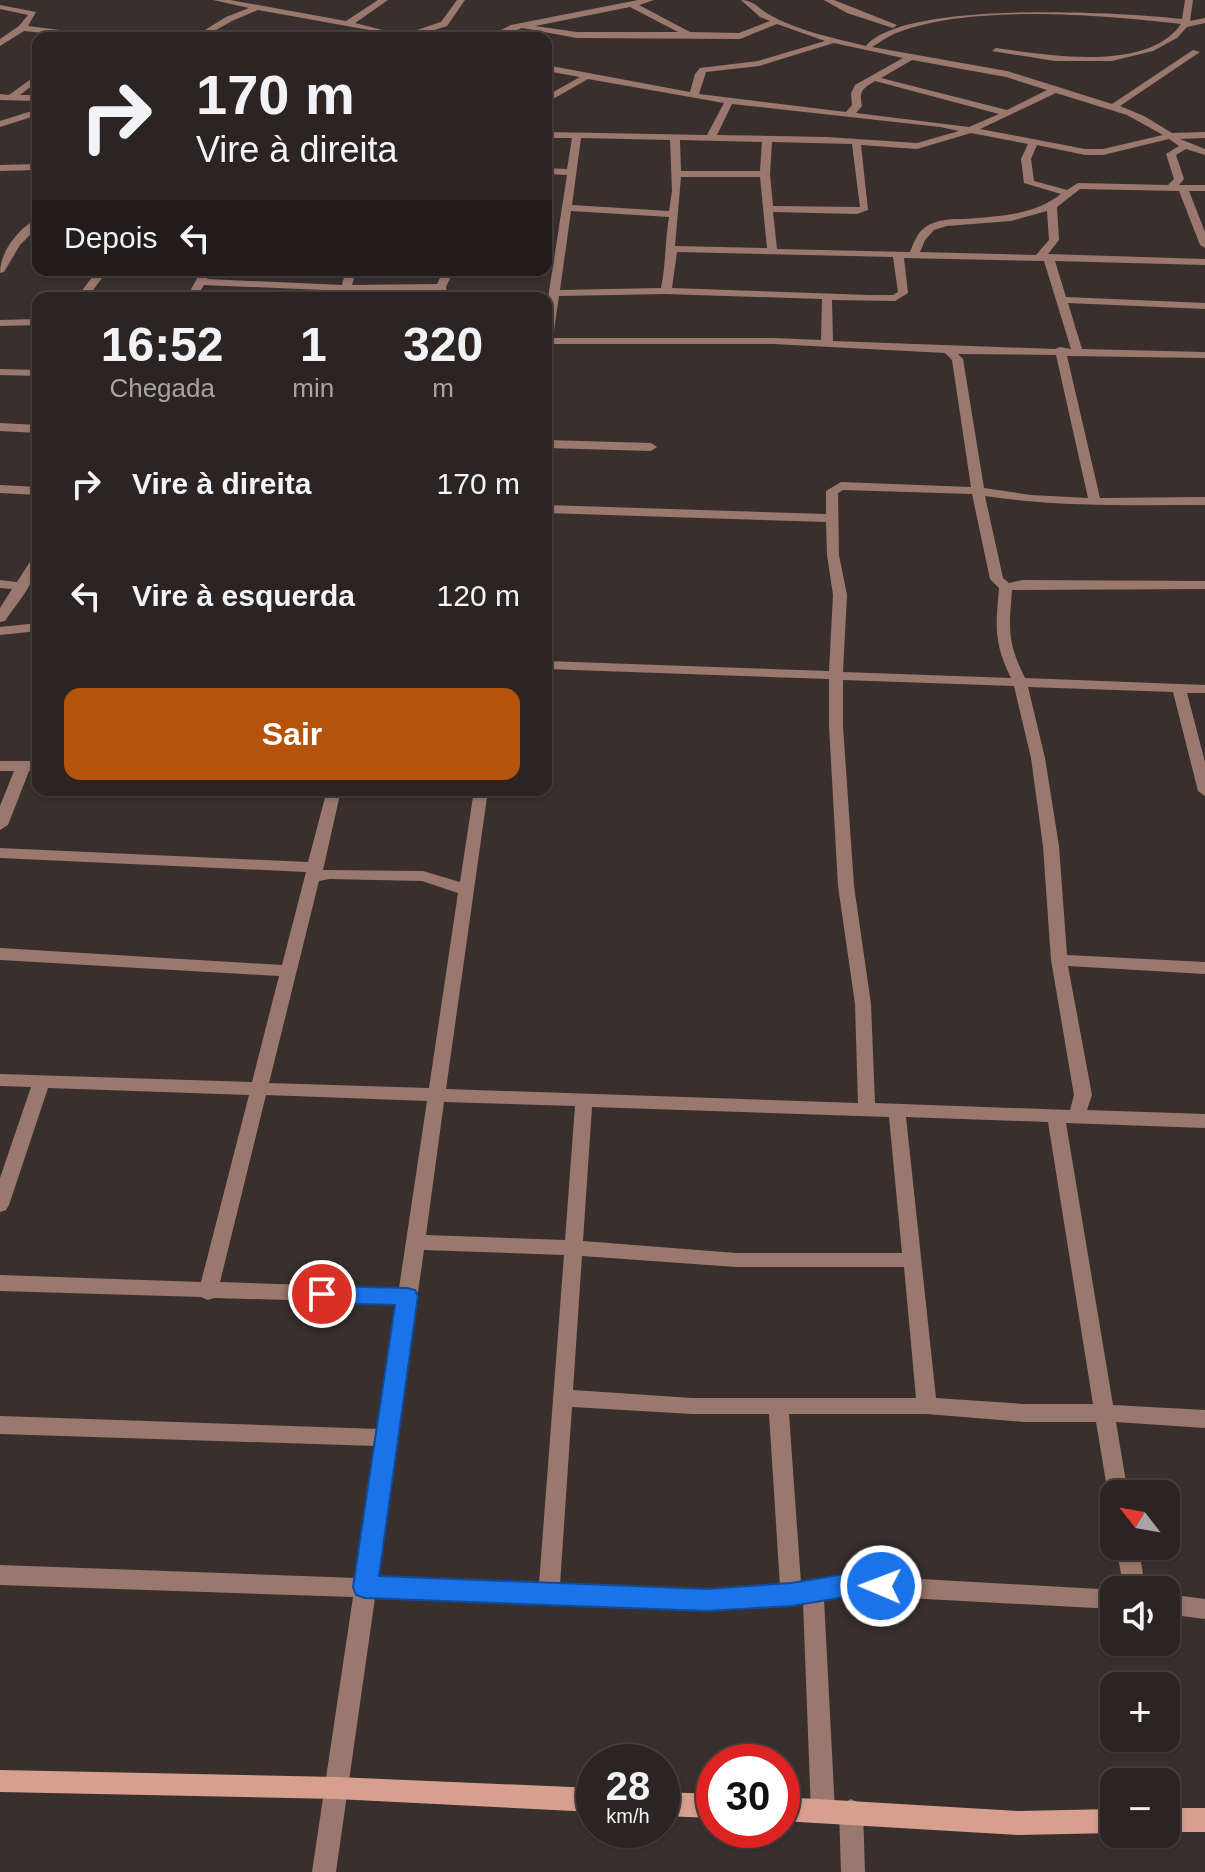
<!DOCTYPE html>
<html lang="pt">
<head>
<meta charset="utf-8">
<style>
  :root { --surface:#2b2422; --page:#332c2a; --text:#f1f3f6; --muted:#a6a4a5; --line:#474140; --accent:#b45309 }
  body { margin:0; font-family:Arial,sans-serif; background:var(--page); color:var(--text); height:100vh; display:flex; flex-direction:column; font-size:30px; white-space:nowrap }
  * { box-sizing:border-box; margin:0 }
  p { font-size:26px; color:var(--muted) }
  .icon { flex:none; width:44px; height:44px; fill:none; stroke:currentColor; stroke-width:2; stroke-linecap:round; stroke-linejoin:round }
  .map { position:relative; flex:1; overflow:hidden }
  .panel { position:absolute; left:32px; top:292px; width:520px; height:504px; display:flex; flex-direction:column; background:var(--surface); border-radius:16px; box-shadow:0 2px 6px #0004,0 0 0 2px var(--line) }
  .panel>* { flex:none }
  .guide { position:absolute; left:32px; top:32px; width:520px; height:244px; border-radius:16px; box-shadow:0 2px 6px #0004,0 0 0 2px var(--line); background:#2b2422; color:var(--text); overflow:hidden }
  .needle { width:52px; rotate:301deg }
  .buttons { position:absolute; left:1100px; top:1480px; display:grid; gap:16px }
  .buttons a { display:grid; place-items:center; width:80px; height:80px; border-radius:16px; background:var(--surface); box-shadow:0 2px 6px #0004,0 0 0 2px var(--line); font-size:40px }
  .speed { position:absolute; left:576px; top:1744px; display:flex; gap:16px; font-size:40px; font-weight:700; text-align:center }
  .speed>* { display:grid; place-content:center; width:104px; height:104px; border-radius:50%; background:var(--surface); box-shadow:0 2px 6px #0004,0 0 0 2px var(--line); line-height:1 }
  .speed small { font-size:20px; font-weight:400 }
  .speed .limit { border:12px solid #d22; background:#fff; color:#111 }
  .pin { position:absolute; display:grid; place-items:center; width:68px; height:68px; color:#fff; margin:-34px; border:4px solid #fff; border-radius:50%; box-shadow:0 2px 8px #0007 }
  .me { position:absolute; width:88px; margin:-44px; rotate:271deg; stroke-linejoin:round; filter:drop-shadow(0 0 6px #0008) }
  .turn { display:flex; align-items:center; gap:28px; height:168px; padding:0 32px; font-size:36px }
  .turn .icon { width:104px; height:104px; stroke-width:2.5 }
  .turn b { display:block; font-size:56px; line-height:68px }
  .then { display:flex; align-items:center; height:76px; padding:0 32px; background:#0003; gap:16px; font-size:30px }
  .eta { display:flex; justify-content:space-evenly; align-items:center; height:136px; text-align:center }
  .eta b { font-size:48px; font-weight:700; line-height:56px }
  .button { display:flex; gap:16px; margin-top:auto; padding:16px 32px }
  .button a { flex:1; height:92px; border-radius:16px; background:var(--accent); color:#fff; font-size:32px; font-weight:700; line-height:92px; text-align:center }
  ul { padding:0; list-style:none }
  li { display:flex; align-items:center; gap:24px; height:112px; padding:0 32px }
  li div { flex:1 }
  li b { display:block; font-size:30px }
  li em { font-style:normal }
  .map>svg:first-child { display:block }
</style>
</head>
<body>
<div class="map">
<svg width="1205" height="1872" viewBox="0 0 1205 1872">
  <rect width="100%" height="100%" fill="#39302e"/>
  <g fill="none" stroke-linecap="round" stroke-linejoin="round">
    <path fill="#9b786d" fill-rule="evenodd" d="M213 0H230L346 21 378 0H388L355 23 402 35 441 22 457 0H465L447 26 410 38H393L369 30 258 10 232 21 202 38H192L226 17 249 8Z
      M638 0H654L639 5 690 32 739 33 770 21 760 17 741 0C753 0 758 8 768 14 798 31 833 38 866 46 904 0 1121 12 1182 19L1185 0H1193L1190 21 1205 18V23L1187 27 1177 38 1153 51 1112 61H1055L992 51 996 48C1046 55 1147 73 1181 24 1102 15 973 4 899 32 889 35 881 42 872 47L1007 71 1112 104 1193 50 1200 52 1120 106 1144 116 1172 133 1205 132V138L1180 139 1205 149V155L1186 149 1176 155 1184 179 1179 185H1205V191H1189L1205 232V248L1200 245 1179 191 1080 189 1057 207 1059 240 1048 254 1205 259V265L1055 261 1066 297 1205 303V309L1068 303 1082 349 1205 352V358L1067 356 1100 498 1205 497V505C1131 505 1058 507 985 496L1003 578 1009 583 1023 580 1205 581V589L1012 590C1009 629 1007 642 1025 678L1205 685V693H1187L1205 762V796L1198 791 1173 692 1028 687 1045 758 1059 846 1067 955 1205 962V974L1068 966 1092 1095 1087 1110 1205 1114V1128L1066 1123 1113 1405 1205 1410V1428L1116 1422 1128 1494H1114V1502L1108 1494 1096 1422H1024L927 1414H789L801 1583 851 1575 1116 1590H1114V1609L851 1595 824 1599 835 1811 831 1819 823 1823 815 1819 811 1811 803 1603 707 1610 375 1598 336 1872H312L353 1597 0 1585V1565L356 1578 376 1446 0 1434V1416L378 1429 397 1303 214 1298 208 1300 201 1297 0 1291V1275L201 1282 249 1095 48 1088 9 1205 6 1210 0 1212V1178L31 1087 0 1086V1074L252 1082 279 976 0 960V948L282 965 306 872 0 858V848L308 862 327 790H341L323 870 423 871 460 882 474 790H488L446 1089 858 1103 855 1004 838 886 829 726V679L546 669V661L829 671 833 595 827 555 826 522 546 513V505L826 514V491L841 482 971 487 952 360 945 353 773 344H552L550 350 546 351V311L567 175 546 174V168L567 169 572 138H546V132L707 135 724 103 588 79 546 103V96L580 77 546 71V65L690 92 695 74 700 68 758 61 825 41 777 24 740 39 577 38 522 28 496 38H485L511 25ZM630 7 678 32H577L535 26ZM834 43 903 58 855 85 851 93 852 105 846 112 699 94 706 72 759 66ZM912 60 1006 77 1047 90 1007 110 881 78ZM875 81 999 114 969 127 856 113 862 106C859 91 862 89 875 81ZM1056 93 1127 115 1163 135 1103 149H1085L980 129ZM732 104 940 127 959 131 917 143 827 137 717 135ZM971 133 1028 144 1021 159 1024 183 1061 194C1033 216 998 216 964 219 953 219 938 219 927 226 918 231 914 242 910 252L777 249 773 212 857 214 868 210 861 145 917 149ZM581 138 670 140 672 191 669 211 572 205ZM1169 139 1179 146 1166 154 1174 179 1168 185 1078 183 1067 190 1034 181 1031 159 1037 145 1085 155H1103ZM680 140 762 142 760 171H681ZM772 142 852 144 860 207 773 206 770 174ZM681 177H760L767 248 675 246ZM571 211 669 217C665 242 666 263 661 288L560 290ZM1047 211 1049 240 1036 255 920 252 925 240 934 230 947 226 1011 221ZM677 252 893 257 898 292 893 295H869L672 288ZM904 258 1044 261 1071 349 1060 347 1055 349 833 341 832 300 895 301 908 293ZM665 294 822 299 821 340 773 338H553L559 296ZM958 354 1056 355 1088 498 1031 495 984 488 963 359ZM843 490 972 494 990 579 999 588C996 627 993 641 1011 678L843 672 847 595 839 555 838 493ZM843 680 1014 686 1031 758 1043 846 1051 960 1074 1095 1070 1110 875 1103 871 1004 854 886 843 726ZM330 879 422 881 458 893 429 1088 269 1083 319 881ZM266 1095 427 1101 399 1288 220 1282ZM444 1102 575 1106 565 1240 426 1235ZM592 1107 889 1117 902 1253H736L583 1241ZM906 1117 1048 1122 1093 1404H1024L936 1398ZM424 1250 564 1255 539 1584 377 1579ZM582 1256 736 1267H904L916 1398H692L573 1390ZM572 1407 692 1414H769L780 1586 707 1590 560 1585Z
      M824 0H834L897 25 893 28 847 13Z
      M0 5 36 12 28 26 123 38H94L24 31 0 46V39L19 26 28 15 0 9Z
      M38 74V81L20 95H38V101L0 100V94L9 95Z
      M38 109V115L0 127V121Z
      M38 164V170L0 171V165Z
      M38 218V227L20 245 4 272 0 273C0 251 19 228 38 218Z
      M98 270H108L87 298H76Z
      M202 270H212L207 279 342 285 346 270H356L352 285 437 284 444 270H454L446 287 448 298H438L436 290 346 291 204 285 196 298H186Z
      M38 319V325L0 326V320Z
      M0 369 38 370V376L0 375Z
      M0 423 38 425V433L0 431Z
      M546 440 651 443 657 447 651 451 546 448Z
      M0 485 38 487V495L0 493Z
      M38 556C38 581 19 600 5 621L0 622V608L12 589 0 588V580L17 582 33 557Z
      M38 623V631L0 635V627Z
      M0 761H38V771H29L8 825 0 830V806L14 771H0Z
      M1116 1546H1138L1146 1590H1124Z
      M1166 1594 1205 1599V1619L1166 1614Z
      M851 1799 859 1803 863 1811 865 1872H841L839 1811 843 1803Z"/>
    <path fill="#d79f8e" fill-rule="evenodd" d="M0 1770 336 1777 594 1788V1812L336 1799 0 1792Z
      M662 1792 714 1794V1818L662 1816Z
      M782 1797 1018 1811 1114 1809V1833L1018 1835 782 1821Z
      M1166 1808H1205V1832H1166Z"/>
  </g>
  <path fill="#1a73e8" stroke="#114b97" stroke-width="2" d="M322 1286 407 1288 415 1290 418 1296 379 1576 707 1589 791 1583 851 1573 889 1578 893 1586 889 1594 881 1597 851 1596 791 1606 707 1611 365 1598 356 1595 353 1587 395 1305 322 1303 314 1301 311 1294 314 1288Z"/>
</svg>
<div class="buttons">
<a><svg class="needle" viewBox="-14 -14 28 28"><path d="M0-13l5 13h-10z" fill="#e53935"/><path d="M0 13l5-13h-10z" fill="#a6a4a5"/></svg></a>
<a><svg class="icon" aria-label="sound" viewBox="0 0 24 24"><path d="M4 9h4l5-4v14l-5-4H4zM17 9q2 3 0 6"/></svg></a>
<a>+</a>
<a>−</a>
</div>
<div class="speed"><div>28<small>km/h</small></div><div class="limit">30</div></div>
<div class="pin" style="left:322px;top:1294px;background:#d93025"><svg class="icon" aria-label="arrive" viewBox="0 0 24 24"><path d="M6 21V4h12l-3 4 3 4H6"/></svg></div>
<svg class="me" style="left:881px;top:1586px" viewBox="-20 -20 40 40"><circle r="17" fill="#1a73e8" stroke="#fff" stroke-width="3"/><path d="M0-11L8 9 0 5-8 9z" fill="#fff"/></svg>
<div class="guide">
<div class="turn"><svg class="icon" aria-label="right" viewBox="0 0 24 24"><path d="M7 20v-9h11M14 6l5 5-5 5"/></svg><div><b>170 m</b>Vire à direita</div></div>
<div class="then">Depois<svg class="icon" aria-label="left" viewBox="0 0 24 24"><path d="M17 20v-9H6M10 6l-5 5 5 5"/></svg></div>
</div>
<section class="panel">
<div class="eta">
<div><b>16:52</b><p>Chegada</p></div>
<div><b>1</b><p>min</p></div>
<div><b>320</b><p>m</p></div>
</div>
<ul>
<li><svg class="icon" aria-label="right" viewBox="0 0 24 24"><path d="M7 20v-9h11M14 6l5 5-5 5"/></svg><div><b>Vire à direita</b></div><em>170 m</em></li>
<li><svg class="icon" aria-label="left" viewBox="0 0 24 24"><path d="M17 20v-9H6M10 6l-5 5 5 5"/></svg><div><b>Vire à esquerda</b></div><em>120 m</em></li>
</ul>
<div class="button"><a>Sair</a></div>
</section>
</div>
</body>
</html>
